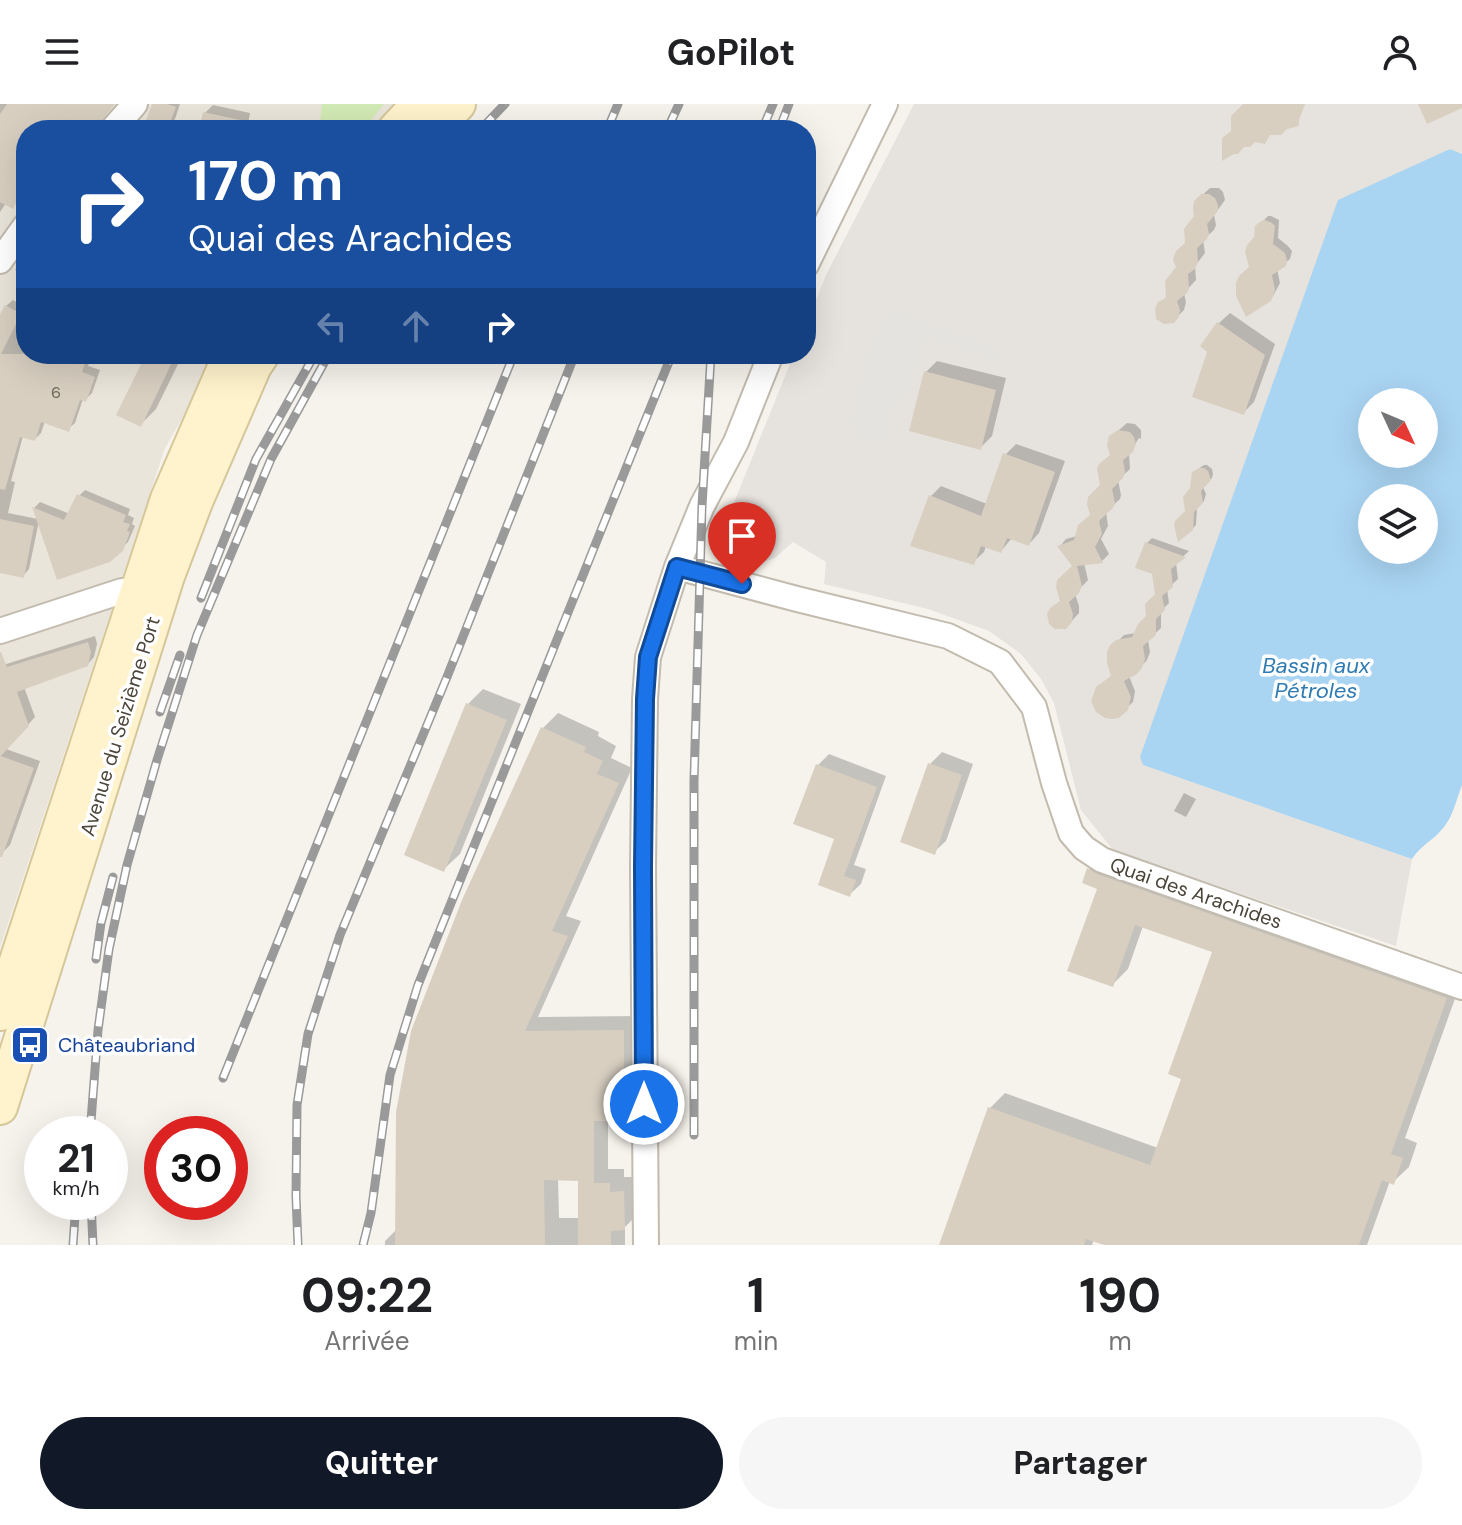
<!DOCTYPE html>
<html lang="fr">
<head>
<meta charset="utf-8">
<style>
  :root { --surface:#fff; --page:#f6f6f6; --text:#202124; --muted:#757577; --accent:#111827 }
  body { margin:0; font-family:"DM Sans",sans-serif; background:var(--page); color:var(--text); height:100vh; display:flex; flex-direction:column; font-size:30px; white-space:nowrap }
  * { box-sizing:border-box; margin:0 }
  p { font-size:26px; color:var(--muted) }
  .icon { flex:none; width:44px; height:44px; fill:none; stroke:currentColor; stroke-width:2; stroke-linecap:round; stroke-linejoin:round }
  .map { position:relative; height:1141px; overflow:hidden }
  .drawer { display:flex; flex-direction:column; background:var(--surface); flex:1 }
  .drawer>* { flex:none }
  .guide { position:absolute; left:16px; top:16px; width:800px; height:244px; border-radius:32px; box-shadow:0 8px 32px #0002; background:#1a4fa0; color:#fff; overflow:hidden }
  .needle { width:52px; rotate:134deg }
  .fabs { position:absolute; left:1358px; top:284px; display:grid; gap:16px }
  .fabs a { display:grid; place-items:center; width:80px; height:80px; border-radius:50%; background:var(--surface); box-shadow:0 8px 32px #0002; font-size:40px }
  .speed { position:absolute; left:24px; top:1012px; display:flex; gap:16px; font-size:40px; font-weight:700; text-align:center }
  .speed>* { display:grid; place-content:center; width:104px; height:104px; border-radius:50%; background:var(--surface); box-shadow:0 8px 32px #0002; line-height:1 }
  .speed small { font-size:20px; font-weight:400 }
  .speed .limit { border:12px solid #d22; background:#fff; color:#111 }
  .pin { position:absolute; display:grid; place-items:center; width:68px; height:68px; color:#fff; margin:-82px -34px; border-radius:50% 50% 50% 0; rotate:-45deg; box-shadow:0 0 8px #0007 }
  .pin .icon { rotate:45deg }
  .me { position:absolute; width:88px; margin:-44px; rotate:0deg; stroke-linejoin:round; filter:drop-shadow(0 0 6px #0008) }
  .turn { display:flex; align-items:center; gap:28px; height:168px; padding:0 40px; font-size:36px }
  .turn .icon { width:104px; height:104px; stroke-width:2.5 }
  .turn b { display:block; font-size:56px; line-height:68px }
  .lanes { display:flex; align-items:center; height:76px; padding:0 40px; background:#0003; justify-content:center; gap:40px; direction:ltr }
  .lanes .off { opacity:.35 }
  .eta { display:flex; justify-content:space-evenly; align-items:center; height:136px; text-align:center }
  .eta b { font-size:48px; font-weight:700; line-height:56px }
  .primary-button { display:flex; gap:16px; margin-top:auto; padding:16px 40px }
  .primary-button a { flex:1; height:92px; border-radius:48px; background:var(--accent); color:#fff; font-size:32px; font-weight:700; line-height:92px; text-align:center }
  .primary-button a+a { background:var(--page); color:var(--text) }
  header { display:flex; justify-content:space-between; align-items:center; height:104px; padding:0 40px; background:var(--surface); font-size:36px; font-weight:700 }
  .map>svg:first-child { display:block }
</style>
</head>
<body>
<header><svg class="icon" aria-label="menu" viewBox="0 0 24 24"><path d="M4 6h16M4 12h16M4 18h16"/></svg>GoPilot<svg class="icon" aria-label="person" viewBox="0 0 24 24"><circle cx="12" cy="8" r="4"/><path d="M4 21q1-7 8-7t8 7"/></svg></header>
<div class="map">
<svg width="1462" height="1141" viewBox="0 0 1462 1141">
  <rect width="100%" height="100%" fill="#f6f3ec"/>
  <path fill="#eae5da" d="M0 0H410L384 26H26V250H220L165 344 0 844Z"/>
  <path fill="#e6e2dd" d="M914 0H1462V50L1449 45 1143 661 1412 755 1396 842 1114 747 1081 706 1054 599 1041 575 1021 550 989 527 928 505 824 480 826 458 793 438 775 454 754 461 744 456 730 437 729 411 794 250H806V221L826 171Z"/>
  <path fill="#d2eab5" d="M322 0H384L363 26H319Z"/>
  <path fill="#e5e3e0" d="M893 205 995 240 1001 261 926 234 910 290 897 295 885 342 857 333 849 316 864 256 883 212Z"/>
  <path fill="#a9d4f2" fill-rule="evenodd" d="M1450 45 1462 50V681C1457 694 1453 712 1444 723 1434 736 1422 740 1412 755L1143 661 1140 653 1338 96ZM1372 298H1424V350H1372ZM1372 394H1424V446H1372Z"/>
  <path fill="#0003" fill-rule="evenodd" d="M0 0H114L102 16 103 19 96 26H26V83L19 96 12 102 6 99 0 108Z
    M154 0H180L175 15 168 22Z
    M213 1 250 9 247 26H207L205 9Z
    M1210 84H1219L1223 88 1225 96 1214 111 1216 121 1214 126 1203 136 1205 149 1195 162 1196 176 1184 189 1186 198 1184 206 1176 214 1158 201 1168 192 1179 163 1197 112V96Z
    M1268 112H1271L1279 116 1278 134 1288 142 1292 147 1290 155 1277 165 1280 179 1273 192 1267 198 1251 163 1256 134 1257 123Z
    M26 150V173L15 166Z
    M13 196 26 203V250H92L88 262 100 266 92 289 85 296 83 295 75 319 68 325 45 317 41 329 35 335 23 332 11 377 15 378 8 409 38 415 34 404 40 398 70 410 79 392 85 386 130 405 128 411 134 414 132 420 135 422 128 438 121 445 39 417 29 465 23 472 0 467V214L6 202Z
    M1230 209 1275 240 1254 298 1243 309 1210 247 1203 241 1219 219Z
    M148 250H183L156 305 140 321Z
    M937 257 1006 274 992 332 980 344 926 268Z
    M1127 319 1135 320 1141 326V335L1139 334 1129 349 1130 365 1118 376 1121 391 1120 395 1106 408 1108 422 1101 435 1109 450 1102 457 1084 459 1088 476 1075 490 1079 502V509L1067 522 1062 496 1074 462 1060 442 1066 435 1077 432 1092 410 1109 376 1112 351 1111 333Z
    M1016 340 1065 357 1039 429 1029 440 1012 434 1001 447 986 442 984 448 973 458 931 392 941 382 987 400 1005 351Z
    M1204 361H1207L1212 365 1213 370 1212 374 1203 383 1206 390 1204 397 1197 404 1196 421 1192 425 1187 408 1198 365Z
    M1152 434 1189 447 1176 459 1178 475 1167 485 1169 499 1161 507V524L1148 536 1150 548 1147 556 1136 568 1129 572 1135 587 1133 598 1118 612 1110 545 1124 531 1136 529 1148 512 1157 491 1147 439Z
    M95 532 97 540 94 553 87 561 24 583 35 613 6 645 40 657 10 741 3 748 0 747V562Z
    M483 585 521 600 460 750 444 765 468 600Z
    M558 609 599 628 598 632 616 642 611 654 632 664 566 812 581 817 538 913 638 912V1000L623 1015H608V1065H624V1073H639V1109L625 1123V1141H385V1137L397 1125 463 796 543 624ZM558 1074 580 1075V1114H559Z
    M942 648 973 660 946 737 934 748 930 660Z
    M829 650 886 672 854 761 866 765 861 780 849 791 821 780 837 734 818 661Z
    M1184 689 1196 695 1186 713 1174 707Z
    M1104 750 1461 878 1405 1034 1417 1039 1409 1063 1393 1078 1390 1077 1367 1141H1110L1094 1135 1092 1141H941L990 1004 1005 989 1158 1044 1183 974 1214 847 1143 822 1128 865 1113 880 1099 783 1089 765Z"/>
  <path fill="#d8cfc1" d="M7 0H115L94 26H26V80L13 105 0 98V10Z
    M152 0H167L176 3 168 24 146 16Z
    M1243 0H1305L1299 16V22L1287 25 1281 31H1270L1265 40 1255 38 1250 43H1244L1238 50H1234L1222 57V34L1231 27V12Z
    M1418 0H1462V4L1427 20Z
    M203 8 254 19 253 26H199Z
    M1201 90H1209L1215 94 1218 101V107L1207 120 1209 130 1207 135 1197 144 1198 158 1195 165 1188 170 1189 185 1187 189 1177 197 1180 206 1179 213 1174 219 1164 220 1156 215 1155 205 1158 198 1166 194 1165 177 1176 163 1173 156 1174 152 1176 147 1185 139 1184 125 1194 112 1193 104 1194 97Z
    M1265 116 1272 119 1275 122 1273 140 1285 149 1287 157 1286 162 1272 171 1275 186 1271 197 1246 213 1236 192V179L1239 172 1249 163 1245 148 1247 141 1254 133 1255 122 1261 117Z
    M5 201 21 210 1 250H88L82 268 95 273 86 298 80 296 69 328 41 318 35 337 20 333 5 386 0 385V210Z
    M1217 218 1265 251 1244 311 1192 293 1207 248 1200 242Z
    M146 250H176L141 323 116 311Z
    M924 267 996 286 981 346 909 327Z
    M1118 326 1130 328 1134 333 1136 340 1133 348 1123 356 1125 368 1123 374 1112 385 1115 399 1113 404 1099 417 1102 430 1095 443 1103 459 1077 462 1082 482 1079 489 1069 498 1073 510 1072 518 1066 525H1055L1049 520 1047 510 1050 504 1060 497 1056 483 1057 476 1072 462 1057 442 1074 436 1078 421 1090 411 1087 400 1088 393 1100 381 1097 365 1099 360 1110 351 1107 341 1109 332Z
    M1003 349 1055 368 1029 442 1007 434 1001 449 981 442 974 461 910 442 929 391 981 412Z
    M1199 364H1204L1208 367 1211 376 1201 387 1203 399 1194 408 1193 426 1178 438 1174 421 1175 417 1185 407 1183 393 1190 384 1192 368Z
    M77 390 126 411 123 418 130 420 127 427 130 428 123 447 110 458 57 476 32 403 64 416Z
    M0 415 34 422 24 474 0 469Z
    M1145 438 1186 453 1171 465 1173 483 1162 492 1165 506 1156 515V531L1143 542 1145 555 1142 564 1137 570 1124 577 1131 593 1128 606 1119 614 1112 615 1105 614 1096 608 1091 597 1096 583 1111 572 1107 559V548L1110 541 1116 536 1132 533 1138 520 1146 512 1145 500 1155 490 1152 470 1135 464Z
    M88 538 91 548 88 562 17 588 29 622 1 652 34 664 2 753H0V548H1L7 563Z
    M466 599 507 616 444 768 404 751Z
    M541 623 586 643 584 648 603 657 597 670 619 679 552 827 568 832 525 927 624 926V1017H594V1079H610V1088L624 1087 625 1126 611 1127V1141H578V1077L544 1076 545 1141H395L396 1008 411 927 462 796Z
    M928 659 962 671 935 751 900 738Z
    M816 660 877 683 844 772 856 776 850 793 818 781 834 735 793 720Z
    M1087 764 1097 770 1447 894 1391 1050 1403 1054 1394 1081 1382 1076 1359 1141H1104L1086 1135 1084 1141H939L988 1003 1150 1061 1181 975 1168 970 1212 848 1135 821 1113 883 1067 867 1097 785 1082 779Z"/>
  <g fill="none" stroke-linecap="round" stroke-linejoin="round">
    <g stroke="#c2bbae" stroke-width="28">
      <path id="minor" d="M112 26 135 0
        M0 157 26 121
        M806 161 885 0
        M677 463 797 495 948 532 1000 558 1034 603 1054 679 1071 729 1084 744 1102 756 1462 883
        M0 527 122 487 137 488
        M646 1141 643 763 645 595 648 553 677 463 702 402 736 338 771 250"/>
    </g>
    <g stroke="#d6c79b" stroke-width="38">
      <path id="secondary" d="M395 26 419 0
        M432 26 458 0
        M0 909 168 395 231 250
        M0 1003 167 472 195 398 254 262 262 250"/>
    </g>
    <use href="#minor" stroke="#fff" stroke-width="24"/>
    <use href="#secondary" stroke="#fff3cd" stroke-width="34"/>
    <g stroke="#9a9a9a" stroke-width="9">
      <path id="rail" d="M480 26 505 0
        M607 26 618 0
        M667 26 679 0
        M762 26 773 0
        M779 26 789 0
        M201 494 256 355 315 250
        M160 608 180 551
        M96 855 101 819 113 773
        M223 974 514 250
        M90 1030 98 926 109 845 127 761 157 656 197 531 271 355 329 250
        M694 1031V677L702 402 711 250
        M91 1098 93 1141
        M73 1141 76 1098
        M298 1141 296 1092 297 1001 308 930 340 831 447 573 575 250
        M363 1141 371 1109 390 971 418 881 672 250"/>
    </g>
    <use href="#rail" stroke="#fff" stroke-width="6" stroke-dasharray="18" stroke-linecap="butt"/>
  </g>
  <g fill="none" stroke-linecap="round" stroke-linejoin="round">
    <g stroke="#114b97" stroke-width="20">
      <path id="route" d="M644 1000 643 763 645 595 648 553 677 463 742 480"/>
    </g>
    <use href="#route" stroke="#1a73e8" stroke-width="14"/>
  </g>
  <defs>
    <g id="bus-square" transform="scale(2)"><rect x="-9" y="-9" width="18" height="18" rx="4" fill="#1a4fb4" stroke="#fff"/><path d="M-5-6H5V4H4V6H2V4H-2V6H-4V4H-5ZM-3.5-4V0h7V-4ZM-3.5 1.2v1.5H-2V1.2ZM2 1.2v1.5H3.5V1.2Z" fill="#fff"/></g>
  </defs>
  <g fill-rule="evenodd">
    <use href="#bus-square" x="30" y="941"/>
  </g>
  <g text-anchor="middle" stroke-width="7" stroke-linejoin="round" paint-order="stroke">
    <g font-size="16" fill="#6e675b">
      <text x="56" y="294">6</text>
    </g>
    <g font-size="20" fill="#4b4439" stroke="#fff">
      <text transform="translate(120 622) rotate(-73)" y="7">Avenue du Seizième Port</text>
      <text transform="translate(1196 789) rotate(19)" y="7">Quai des Arachides</text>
    </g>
    <g font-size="20" fill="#164399" stroke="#fff" text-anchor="start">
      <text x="58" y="948">Châteaubriand</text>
    </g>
    <g font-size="22" font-style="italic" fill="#2e7ab2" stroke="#fff">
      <text x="1316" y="569">Bassin aux<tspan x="1316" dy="25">Pétroles</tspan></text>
    </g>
  </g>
</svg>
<div class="fabs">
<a><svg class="needle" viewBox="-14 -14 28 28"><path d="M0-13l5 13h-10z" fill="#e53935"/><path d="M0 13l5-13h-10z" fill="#757577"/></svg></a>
<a><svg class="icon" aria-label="layers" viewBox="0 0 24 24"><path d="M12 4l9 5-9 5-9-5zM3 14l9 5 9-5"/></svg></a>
</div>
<div class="speed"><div>21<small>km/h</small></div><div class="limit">30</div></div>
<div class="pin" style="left:742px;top:480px;background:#d93025"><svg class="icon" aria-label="arrive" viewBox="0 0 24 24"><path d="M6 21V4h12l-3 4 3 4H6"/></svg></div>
<svg class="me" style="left:644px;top:1000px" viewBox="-20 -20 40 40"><circle r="17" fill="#1a73e8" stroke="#fff" stroke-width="3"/><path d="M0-11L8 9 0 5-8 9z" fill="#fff"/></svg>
<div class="guide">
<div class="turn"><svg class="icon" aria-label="right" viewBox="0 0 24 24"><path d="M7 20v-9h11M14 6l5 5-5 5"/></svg><div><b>170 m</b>Quai des Arachides</div></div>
<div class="lanes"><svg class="icon off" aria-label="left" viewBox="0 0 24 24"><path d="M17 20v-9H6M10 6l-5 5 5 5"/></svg><svg class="icon off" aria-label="ahead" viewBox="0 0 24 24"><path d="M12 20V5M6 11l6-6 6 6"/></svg><svg class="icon" aria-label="right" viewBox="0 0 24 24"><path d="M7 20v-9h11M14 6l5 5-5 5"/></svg></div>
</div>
</div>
<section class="drawer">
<div class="eta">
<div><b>09:22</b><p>Arrivée</p></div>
<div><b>1</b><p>min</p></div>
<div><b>190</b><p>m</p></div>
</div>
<div class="primary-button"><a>Quitter</a><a>Partager</a></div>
</section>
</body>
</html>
